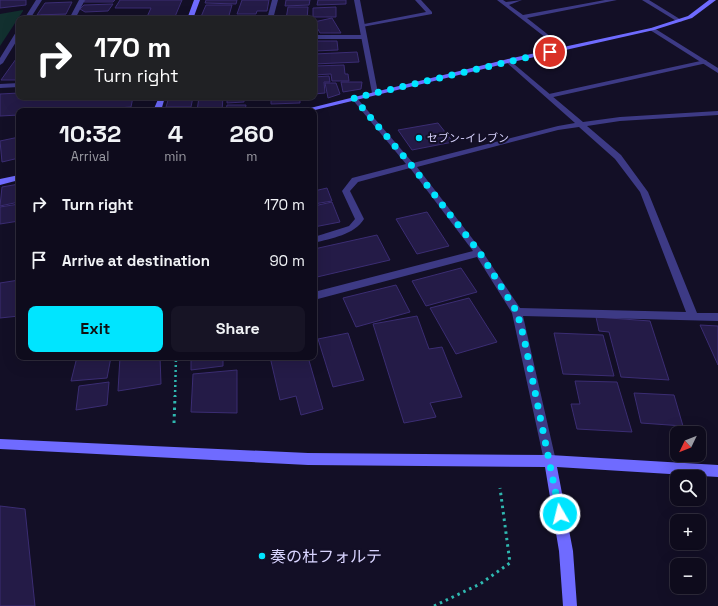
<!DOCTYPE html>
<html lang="en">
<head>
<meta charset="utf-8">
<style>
  :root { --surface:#0e0b1c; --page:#171425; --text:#f1f3f6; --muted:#9b9ba3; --line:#2e2b3b; --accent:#00e5ff }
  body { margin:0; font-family:"Space Grotesk","Noto Sans JP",sans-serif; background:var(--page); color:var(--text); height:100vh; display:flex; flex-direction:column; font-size:15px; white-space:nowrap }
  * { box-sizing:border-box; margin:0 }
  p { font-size:13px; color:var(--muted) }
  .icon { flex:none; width:22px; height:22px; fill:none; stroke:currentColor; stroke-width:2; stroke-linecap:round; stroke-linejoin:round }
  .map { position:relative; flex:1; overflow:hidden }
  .details { position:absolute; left:16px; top:108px; width:301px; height:252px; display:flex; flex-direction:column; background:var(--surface); border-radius:8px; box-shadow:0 4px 16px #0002,0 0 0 1px var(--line) }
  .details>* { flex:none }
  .guide { position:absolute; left:16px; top:16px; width:301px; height:84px; border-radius:8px; box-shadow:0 4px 16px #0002,0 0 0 1px var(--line); background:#202124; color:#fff; overflow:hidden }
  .needle { width:26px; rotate:227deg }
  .tools { position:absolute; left:670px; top:426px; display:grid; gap:8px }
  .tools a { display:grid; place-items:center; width:36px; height:36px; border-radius:8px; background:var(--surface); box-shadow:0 4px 16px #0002,0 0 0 1px var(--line); font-size:20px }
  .pin { position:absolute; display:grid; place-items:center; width:34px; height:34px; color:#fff; margin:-17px; border:2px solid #fff; border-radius:50%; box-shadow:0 1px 4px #0007 }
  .me { position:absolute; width:44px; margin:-22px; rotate:352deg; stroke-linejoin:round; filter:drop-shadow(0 0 3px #0008) }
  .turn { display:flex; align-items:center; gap:14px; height:84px; padding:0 12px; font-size:18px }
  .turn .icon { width:52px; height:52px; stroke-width:2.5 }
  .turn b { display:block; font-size:28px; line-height:34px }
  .eta { display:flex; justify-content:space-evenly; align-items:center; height:68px; text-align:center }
  .eta b { font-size:24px; font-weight:700; line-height:28px }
  .button { display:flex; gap:8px; margin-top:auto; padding:8px 12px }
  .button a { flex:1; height:46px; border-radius:8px; background:var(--accent); color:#111; font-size:16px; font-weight:700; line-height:46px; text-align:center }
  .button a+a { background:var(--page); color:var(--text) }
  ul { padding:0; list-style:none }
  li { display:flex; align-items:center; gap:12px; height:56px; padding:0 12px }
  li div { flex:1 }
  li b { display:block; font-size:15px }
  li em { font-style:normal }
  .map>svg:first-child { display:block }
</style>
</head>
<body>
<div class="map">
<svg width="718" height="606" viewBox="0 0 718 606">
  <rect width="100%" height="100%" fill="#130f26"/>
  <path fill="#12302f" d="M23 10V11L0 46V14Z"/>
  <path fill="#241b47" stroke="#3b2d73" d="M0 0H26V5L0 8Z
    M85 0H115L113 2H84Z
    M120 0H182L174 19H146L151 8H115Z
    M206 0H237L236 4 205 3Z
    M242 0H269L267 11H257L256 14H237Z
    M286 0H310L309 5 285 6Z
    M318 0H346V4L317 5Z
    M72 2 66 14 37 15 45 3Z
    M113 4 108 11 85 12 80 9 84 5Z
    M206 5H232L228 19H200Z
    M288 7H308L307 19H286Z
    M336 7V17H313V8Z
    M41 15H66L63 19H39Z
    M332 18 341 33H320L314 22Z
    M314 41H337L338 50 314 51Z
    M357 52 359 62 314 64V54Z
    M16 59H19V80H1Z
    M344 65 345 74H348L349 81H332L331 74 314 75V66Z
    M329 76 330 82H324L325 93 314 94V77Z
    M341 82H362L361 89 343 92Z
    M325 83H336L340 94 328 98Z
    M19 93V97H133L131 107 75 111H19V115L0 116V94Z
    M169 97H193L191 107H166Z
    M199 97H223L222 111H197Z
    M227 97H244V102L227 103Z
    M271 97H300V103L271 104Z
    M227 105H246L245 111H226Z
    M186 108 185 111H164V109Z
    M438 123 453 142 412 150 398 130Z
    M19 137V158L2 162 0 141Z
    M19 184V202L0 206 2 187Z
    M327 188 332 201 314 204V191Z
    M332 202 340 222 314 227V206Z
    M19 204V221L0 224V207Z
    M427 212 449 246 417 254 396 219Z
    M377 235 390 260 317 277 314 271V249Z
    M461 268 477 292 426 306 412 281Z
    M19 280V316L0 318V283Z
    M396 285 410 312 356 327 343 298Z
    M469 298 497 342 456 354 430 308Z
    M417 316 429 349 442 347 462 397 430 403 436 417 404 423 373 324Z
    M596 317 650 321 669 380 621 377 609 332 599 331Z
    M700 325 718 326V365Z
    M348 333 364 380 333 387 318 339Z
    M554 333 603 335 614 376 563 374Z
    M77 357H111L107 378 71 381Z
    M120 357H160L161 384 118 391Z
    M191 357H223V366L191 370Z
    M270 357H308L323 409 301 415 296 396 280 400Z
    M237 370V413L191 412 193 374Z
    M575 381 617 382 632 432 577 429 571 404H580Z
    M109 382 107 405 76 410 79 386Z
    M634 393 674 395 683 426 641 423Z
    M0 506 25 509 35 606H0Z"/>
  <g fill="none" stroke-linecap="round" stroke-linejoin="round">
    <path stroke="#2fb8b0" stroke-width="2.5" stroke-dasharray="2 3" stroke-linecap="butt" d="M175 397 176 357"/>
    <path stroke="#2fb8b0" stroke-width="3" stroke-dasharray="2.5 4" stroke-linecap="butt" d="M174 423 175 396
      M434 606 480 584 510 563 500 488"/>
    <path fill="#3d3a85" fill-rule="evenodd" d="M79 0H85L75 19H69Z
      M272 0H278L273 19H267Z
      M415 0H421L432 12V14L362 27 359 25 426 12Z
      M497 0H503L506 2 522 0 509 5 523 15 605 0H617L527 18 565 48 566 49 563 51Z
      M314 35H364L367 37 364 39H314Z
      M705 60 707 61V63L549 98 546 96 549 94Z
      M19 83V87L0 88V84Z"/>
    <path fill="#3d3a85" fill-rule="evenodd" d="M36 0H42L30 19H24Z
      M354 0H360L378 93 375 95 372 93Z
      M642 0H649L683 21 678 22Z
      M650 28H654L718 68V73L650 30Z
      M19 30V37L3 63 0 65V58L16 32Z
      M508 59 583 122 620 117 718 111V115L620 121 587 126 621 155 648 192 697 313H718V321L523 316 556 461 554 465 550 467 546 465 544 461 512 313 477 257 314 300V292L473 251 410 168 358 182 350 191 364 219C354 235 332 238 314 243V237L349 226 355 219 342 191 352 178 406 164 352 99V97H356L413 163 558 126 575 123 506 62 505 61ZM579 127 615 159 640 192 686 312 520 308 482 251 417 167 558 130Z"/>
    <path fill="#6f6bff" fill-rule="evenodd" d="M194 0H200L193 19H187Z
      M709 0H716L692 18 654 30 508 63 311 111H298L508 59 651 28 688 16Z
      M159 97H165L161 111H153Z
      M19 175V180L0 185V179Z
      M0 439 308 453 550 455 718 465V477L557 467 573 551 577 606H563L559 551 545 467 308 465 0 449Z"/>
  </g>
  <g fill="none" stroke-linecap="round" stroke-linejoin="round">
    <path stroke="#00e5ff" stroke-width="7" stroke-dasharray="0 12.6" d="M550 52 354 98 412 166 480 253 517 312 524 338 560 514"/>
  </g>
  <g fill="#00e5ff" stroke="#130f26" stroke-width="1.5">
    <circle cx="419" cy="138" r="4"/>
    <circle cx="262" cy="556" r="4"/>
  </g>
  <g text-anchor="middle" stroke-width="4" stroke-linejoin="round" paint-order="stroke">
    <g font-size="11" fill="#d9d4ff" stroke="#130f26" text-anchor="start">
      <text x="427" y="142">セブン-イレブン</text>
    </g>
    <g font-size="16" fill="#d9d4ff" stroke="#130f26" text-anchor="start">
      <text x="270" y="562">奏の杜フォルテ</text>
    </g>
  </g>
</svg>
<div class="tools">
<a><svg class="needle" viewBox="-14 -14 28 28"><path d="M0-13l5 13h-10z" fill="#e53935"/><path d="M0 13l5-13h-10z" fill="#9b9ba3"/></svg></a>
<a><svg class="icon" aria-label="search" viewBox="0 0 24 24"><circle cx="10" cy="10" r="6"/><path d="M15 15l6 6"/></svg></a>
<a>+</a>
<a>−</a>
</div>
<div class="pin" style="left:550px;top:52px;background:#d93025"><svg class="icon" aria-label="arrive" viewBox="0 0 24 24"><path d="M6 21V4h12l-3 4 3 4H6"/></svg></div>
<svg class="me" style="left:560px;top:514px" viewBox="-20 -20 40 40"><circle r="17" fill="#00e5ff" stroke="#fff" stroke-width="3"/><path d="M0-11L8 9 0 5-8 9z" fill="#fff"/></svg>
<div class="guide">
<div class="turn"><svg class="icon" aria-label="right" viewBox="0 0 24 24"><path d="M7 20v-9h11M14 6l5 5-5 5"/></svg><div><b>170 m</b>Turn right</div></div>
</div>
<section class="details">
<div class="eta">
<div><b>10:32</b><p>Arrival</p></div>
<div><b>4</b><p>min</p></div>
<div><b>260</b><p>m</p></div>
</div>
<ul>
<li><svg class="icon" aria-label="right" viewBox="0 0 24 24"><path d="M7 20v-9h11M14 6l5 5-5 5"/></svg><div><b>Turn right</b></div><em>170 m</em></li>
<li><svg class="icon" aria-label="arrive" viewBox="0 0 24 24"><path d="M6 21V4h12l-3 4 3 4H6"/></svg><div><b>Arrive at destination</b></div><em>90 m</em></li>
</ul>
<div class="button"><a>Exit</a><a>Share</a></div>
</section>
</div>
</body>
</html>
